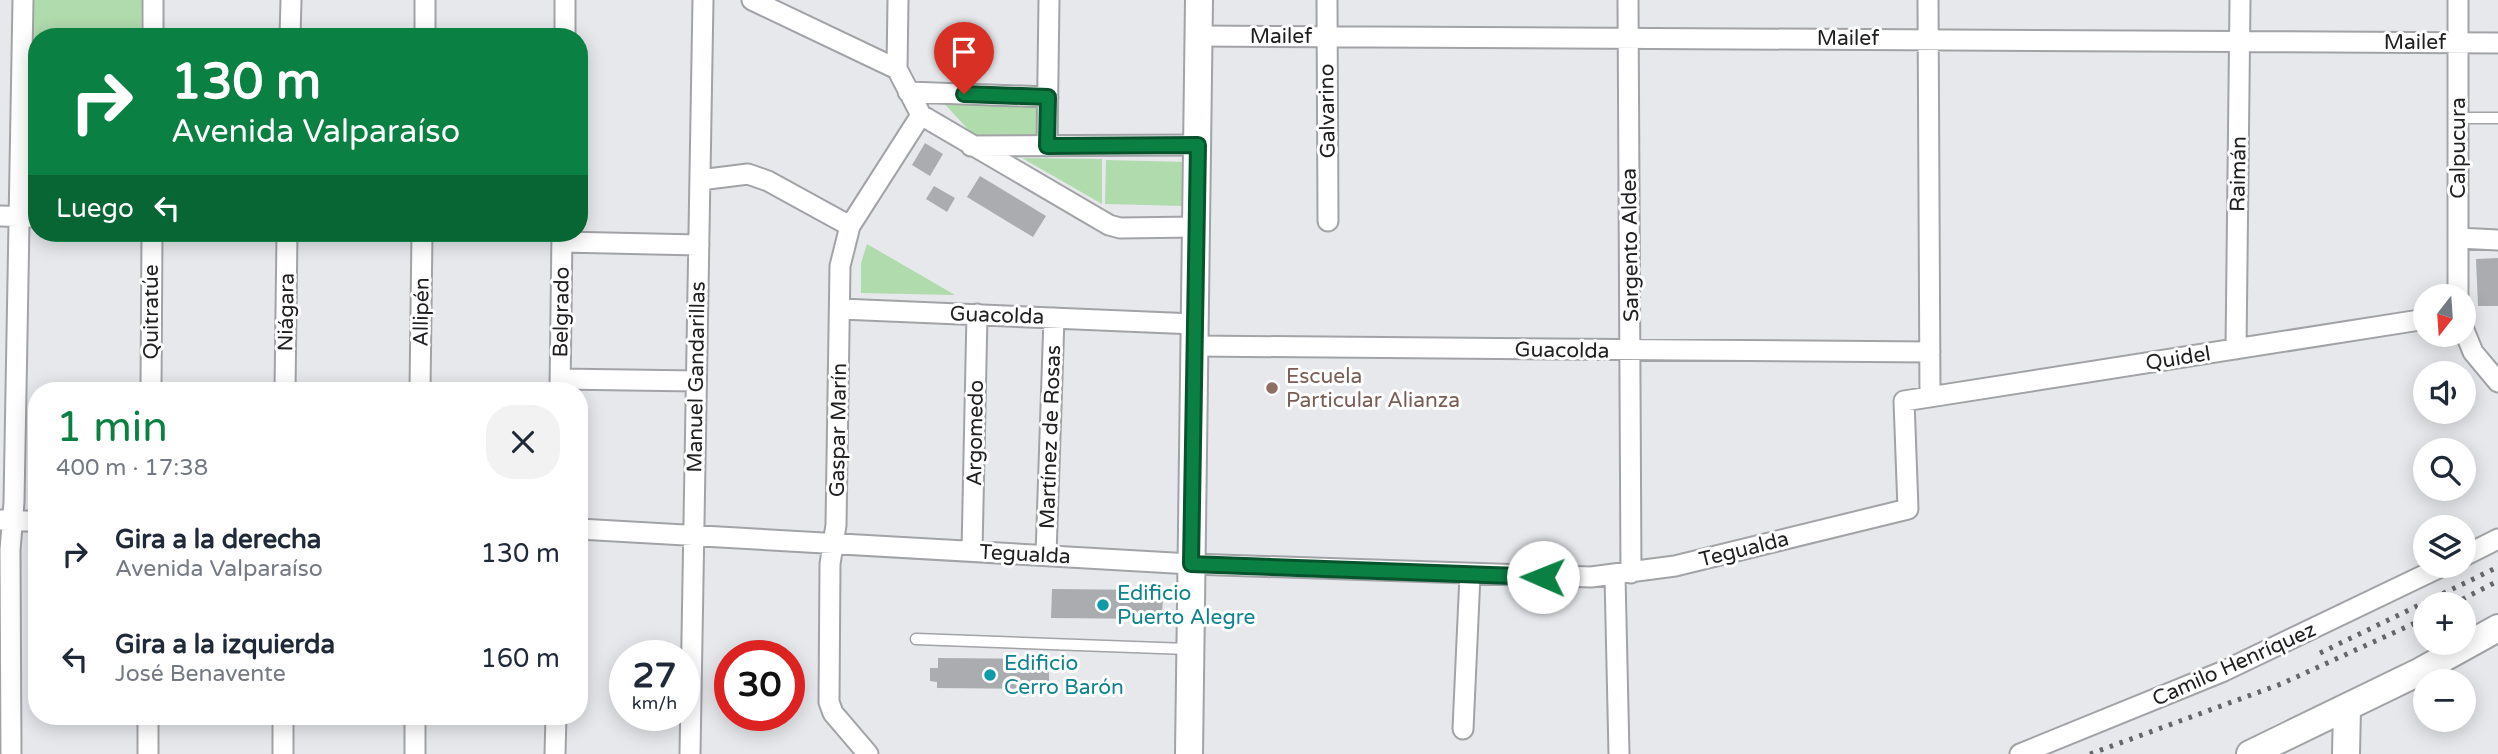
<!DOCTYPE html>
<html lang="es">
<head>
<meta charset="utf-8">
<style>
  :root { --surface:#fff; --page:#f2f2f3; --text:#1f2937; --muted:#747a83; --accent:#0b8043 }
  body { margin:0; font-family:"Varela Round",sans-serif; background:var(--page); color:var(--text); height:100vh; display:flex; flex-direction:column; font-size:26px; white-space:nowrap }
  * { box-sizing:border-box; margin:0 }
  p { font-size:23px; color:var(--muted) }
  .icon { flex:none; width:38px; height:38px; fill:none; stroke:currentColor; stroke-width:2; stroke-linecap:round; stroke-linejoin:round }
  .map { position:relative; flex:1; overflow:hidden }
  .side { position:absolute; left:28px; top:382px; width:560px; height:343px; display:flex; flex-direction:column; background:var(--surface); border-radius:28px; box-shadow:0 4px 18px #0003 }
  .side>* { flex:none }
  .top-card { position:absolute; left:28px; top:28px; width:560px; height:214px; border-radius:28px; box-shadow:0 4px 18px #0003; background:#0b8043; color:#fff; overflow:hidden }
  .needle { width:46px; rotate:197deg }
  .tools { position:absolute; left:2413px; top:284px; display:grid; gap:14px }
  .tools a { display:grid; place-items:center; width:63px; height:63px; border-radius:50%; background:var(--surface); box-shadow:0 4px 18px #0003; font-size:35px }
  .speed { position:absolute; left:609px; top:640px; display:flex; gap:14px; font-size:35px; font-weight:700; text-align:center }
  .speed>* { display:grid; place-content:center; width:91px; height:91px; border-radius:50%; background:var(--surface); box-shadow:0 4px 18px #0003; line-height:1 }
  .speed small { font-size:18px; font-weight:400 }
  .speed .limit { border:10px solid #d22; background:#fff; color:#111 }
  .pin { position:absolute; display:grid; place-items:center; width:60px; height:60px; color:#fff; margin:-72px -30px; border-radius:50% 50% 50% 0; rotate:-45deg; box-shadow:0 0 7px #0007 }
  .pin .icon { rotate:45deg }
  .me { position:absolute; width:77px; margin:-38px; rotate:271deg; stroke-linejoin:round; filter:drop-shadow(0 0 5px #0008) }
  .turn { display:flex; align-items:center; gap:24px; height:147px; padding:0 28px; font-size:32px }
  .turn .icon { width:91px; height:91px; stroke-width:2.5 }
  .turn b { display:block; font-size:49px; line-height:60px }
  .then { display:flex; align-items:center; height:66px; padding:0 28px; background:#0003; gap:14px; font-size:26px }
  .round { display:grid; place-items:center; flex:none; width:74px; height:74px; border-radius:28px; background:var(--page) }
  .headline { display:flex; align-items:center; justify-content:space-between; height:119px; padding:0 28px }
  h1 { font-size:42px; font-weight:600; line-height:52px; color:var(--accent) }
  ul { padding:0; list-style:none }
  li { display:flex; align-items:center; gap:21px; height:105px; padding:0 28px }
  li div { flex:1 }
  li b { display:block; font-size:26px }
  li em { font-style:normal }
  .map>svg:first-child { display:block }
</style>
</head>
<body>
<div class="map">
<svg width="2498" height="754" viewBox="0 0 2498 754">
  <rect width="100%" height="100%" fill="#e6e8ec"/>
  <path fill="#b0dbad" d="M32 0H142L141 37H37V208H34Z
    M941 100 1049 102V140L976 138Z
    M1022 158 1102 159V204Z
    M1106 160 1187 162 1186 206 1105 204Z
    M867 244 955 295 861 293V263Z"/>
  <path fill="#aaacb0" d="M925 143 943 154 930 176 912 165Z
    M980 176 1046 216 1033 237 967 197Z
    M934 186 955 198 947 212 926 199Z
    M2498 258V306H2478L2476 259Z
    M1052 589 1155 590V599H1163L1162 613H1155V619L1051 618Z
    M938 658 1042 659V668H1049V683L1041 682V689L937 688V682L930 681V668H938Z"/>
  <g fill="none" stroke-linecap="round" stroke-linejoin="round">
    <g stroke="#a2a3a7" stroke-width="13">
      <path id="lane" d="M2458 118H2498
        M916 639 1188 649"/>
    </g>
    <g stroke="#a2a3a7" stroke-width="23">
      <path id="street" d="M752 0 897 69 921 115 1109 225 1120 228 1196 227
        M1327 0 1328 221
        M1628 0 1631 573
        M1928 0 1930 397
        M2458 0V296
        M1198 36 2498 43
        M153 37V0
        M290 37 291 0
        M425 37V0
        M565 37V0
        M897 69 898 0
        M908 92 1048 97
        M971 146 1198 145
        M1047 146 1049 0
        M700 180 748 174 768 181 850 226
        M0 216 37 217
        M2458 238 2498 240
        M562 242 699 245
        M841 309 1195 324
        M2464 330 2473 352 2498 382
        M1195 346 1930 352
        M2236 349 2240 0
        M560 379 696 381
        M151 390 152 233
        M285 390 287 233
        M420 390 422 233
        M560 390 562 233
        M1 520 37 521
        M579 529 1191 564 1591 577 1675 566 1908 509 1904 401 2426 319
        M972 551 977 314
        M1046 555 1054 318
        M2464 556 2498 539
        M1615 576 1619 754
        M283 716V754
        M1463 729 1470 575
        M11 754 10 550 14 502 23 0
        M148 754V716
        M415 754V716
        M555 754 556 716
        M690 754 703 0
        M868 754 833 713 829 702 830 564 836 525 840 266 850 226 921 115
        M2020 754 2224 671 2445 565"/>
    </g>
    <g stroke="#a2a3a7" stroke-width="30">
      <path id="secondary" d="M1189 754 1199 0
        M2250 754 2417 673 2498 628
        M2346 754 2347 708"/>
    </g>
    <use href="#lane" stroke="#fff" stroke-width="10"/>
    <use href="#street" stroke="#fff" stroke-width="19"/>
    <use href="#secondary" stroke="#fff" stroke-width="26"/>
    <path stroke="#656669" stroke-width="5" stroke-dasharray="3.5 7" stroke-linecap="butt" d="M2453 604 2498 581
      M2320 653 2498 567
      M2090 754 2281 684 2426 618"/>
  </g>
  <g fill="none" stroke-linecap="round" stroke-linejoin="round">
    <g stroke="#07532c" stroke-width="18">
      <path id="route" d="M964 94 1048 97 1047 146 1198 145 1191 564 1543 577"/>
    </g>
    <use href="#route" stroke="#0b8043" stroke-width="12"/>
  </g>
  <circle fill="#8d6e63" stroke="#fff" stroke-width="2.5" cx="1272" cy="388" r="7"/>
  <g fill="#0f9aa8" stroke="#fff" stroke-width="2.5">
    <circle cx="1103" cy="605" r="7"/>
    <circle cx="990" cy="675" r="7"/>
  </g>
  <g text-anchor="middle" stroke-width="6" stroke-linejoin="round" paint-order="stroke">
    <g font-size="21" fill="#202022" stroke="#fff">
      <text x="1281" y="43">Mailef</text>
      <text x="1848" y="45">Mailef</text>
      <text x="2415" y="49">Mailef</text>
      <text transform="translate(1327 111) rotate(-91)" y="7">Galvarino</text>
      <text transform="translate(2458 148) rotate(-90)" y="7">Calpucura</text>
      <text transform="translate(2238 174) rotate(-89)" y="7">Raimán</text>
      <text transform="translate(1630 245) rotate(-91)" y="7">Sargento Aldea</text>
      <text transform="translate(151 312) rotate(-90)" y="7">Quitratúe</text>
      <text transform="translate(286 312) rotate(-89)" y="7">Niágara</text>
      <text transform="translate(421 312) rotate(-89)" y="7">Allipén</text>
      <text transform="translate(561 312) rotate(-89)" y="7">Belgrado</text>
      <text transform="translate(997 315) rotate(2)" y="7">Guacolda</text>
      <text transform="translate(1562 350) rotate(1)" y="7">Guacolda</text>
      <text transform="translate(2178 358) rotate(-9)" y="7">Quidel</text>
      <text transform="translate(696 377) rotate(-89)" y="7">Manuel Gandarillas</text>
      <text transform="translate(838 430) rotate(-89)" y="7">Gaspar Marín</text>
      <text transform="translate(975 433) rotate(-89)" y="7">Argomedo</text>
      <text transform="translate(1050 437) rotate(-88)" y="7">Martínez de Rosas</text>
      <text transform="translate(1744 549) rotate(-14)" y="7">Tegualda</text>
      <text transform="translate(1025 554) rotate(3)" y="7">Tegualda</text>
      <text transform="translate(2234 664) rotate(-24)" y="7">Camilo Henríquez</text>
    </g>
    <g font-size="21" fill="#785e54" stroke="#fff" text-anchor="start">
      <text x="1286" y="383">Escuela<tspan x="1286" dy="24">Particular Alianza</tspan></text>
    </g>
    <g font-size="21" fill="#0d838f" stroke="#fff" text-anchor="start">
      <text x="1117" y="600">Edificio<tspan x="1117" dy="24">Puerto Alegre</tspan></text>
      <text x="1004" y="670">Edificio<tspan x="1004" dy="24">Cerro Barón</tspan></text>
    </g>
  </g>
</svg>
<div class="tools">
<a><svg class="needle" viewBox="-14 -14 28 28"><path d="M0-13l5 13h-10z" fill="#e53935"/><path d="M0 13l5-13h-10z" fill="#747a83"/></svg></a>
<a><svg class="icon" aria-label="sound" viewBox="0 0 24 24"><path d="M4 9h4l5-4v14l-5-4H4zM17 9q2 3 0 6"/></svg></a>
<a><svg class="icon" aria-label="search" viewBox="0 0 24 24"><circle cx="10" cy="10" r="6"/><path d="M15 15l6 6"/></svg></a>
<a><svg class="icon" aria-label="layers" viewBox="0 0 24 24"><path d="M12 4l9 5-9 5-9-5zM3 14l9 5 9-5"/></svg></a>
<a>+</a>
<a>−</a>
</div>
<div class="speed"><div>27<small>km/h</small></div><div class="limit">30</div></div>
<div class="pin" style="left:964px;top:94px;background:#d93025"><svg class="icon" aria-label="arrive" viewBox="0 0 24 24"><path d="M6 21V4h12l-3 4 3 4H6"/></svg></div>
<svg class="me" style="left:1543px;top:577px" viewBox="-20 -20 40 40"><circle r="19" fill="#fff"/><path d="M0-13L10 11 0 6-10 11z" fill="#0b8043"/></svg>
<div class="top-card">
<div class="turn"><svg class="icon" aria-label="right" viewBox="0 0 24 24"><path d="M7 20v-9h11M14 6l5 5-5 5"/></svg><div><b>130 m</b>Avenida Valparaíso</div></div>
<div class="then">Luego<svg class="icon" aria-label="left" viewBox="0 0 24 24"><path d="M17 20v-9H6M10 6l-5 5 5 5"/></svg></div>
</div>
<section class="side">
<div class="headline"><div><h1>1 min</h1><p>400 m · 17:38</p></div><a class="round"><svg class="icon" aria-label="close" viewBox="0 0 24 24"><path d="M6 6l12 12M18 6L6 18"/></svg></a></div>
<ul>
<li><svg class="icon" aria-label="right" viewBox="0 0 24 24"><path d="M7 20v-9h11M14 6l5 5-5 5"/></svg><div><b>Gira a la derecha</b><p>Avenida Valparaíso</p></div><em>130 m</em></li>
<li><svg class="icon" aria-label="left" viewBox="0 0 24 24"><path d="M17 20v-9H6M10 6l-5 5 5 5"/></svg><div><b>Gira a la izquierda</b><p>José Benavente</p></div><em>160 m</em></li>
</ul>
</section>
</div>
</body>
</html>
